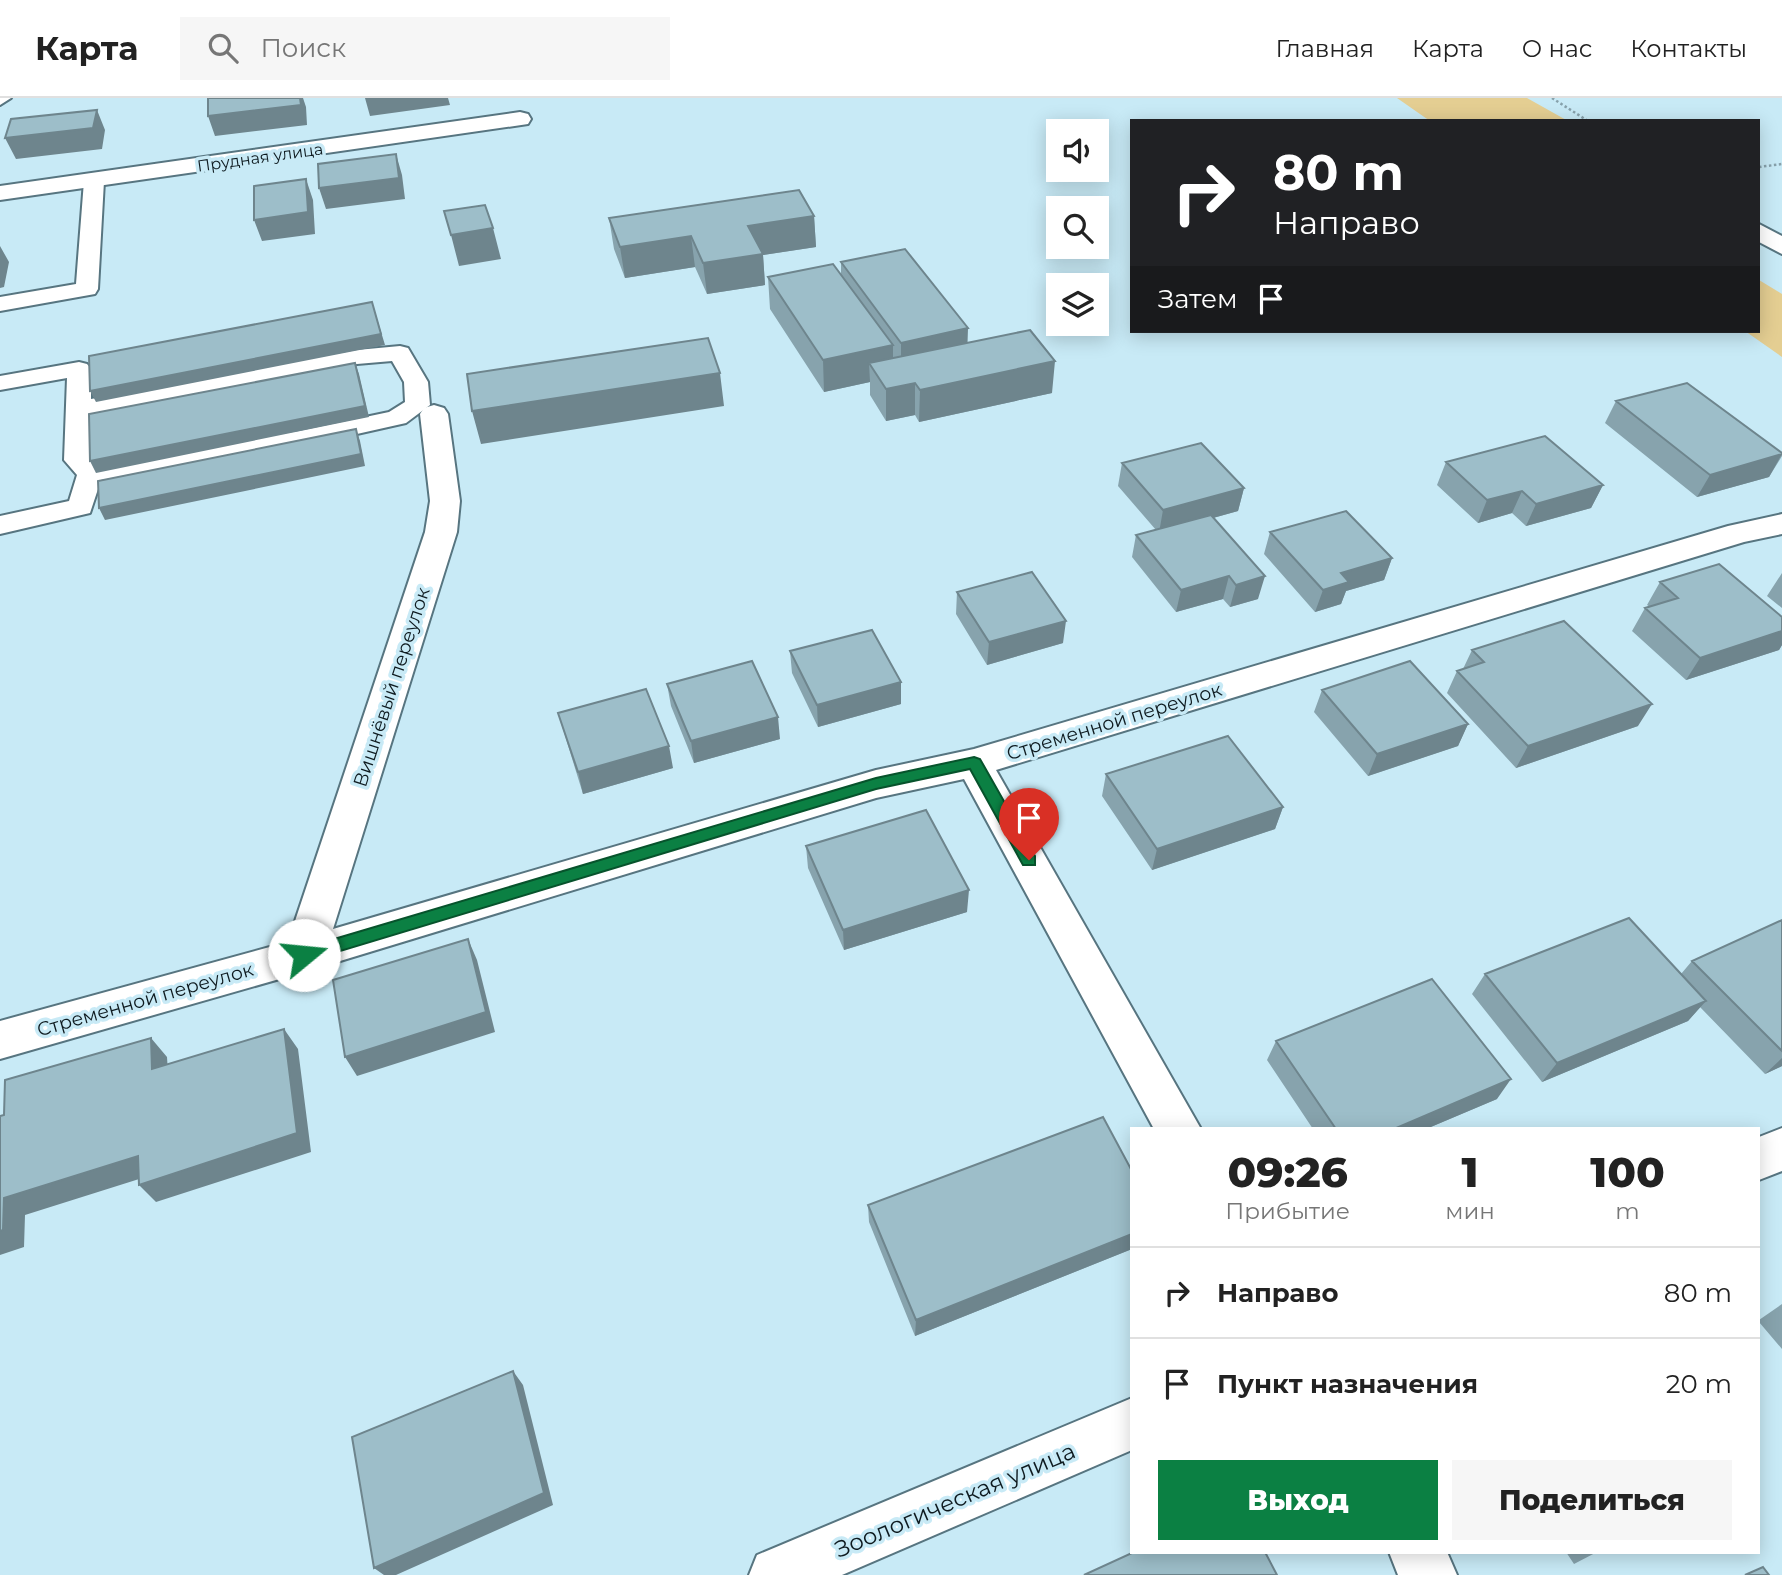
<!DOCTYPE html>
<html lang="ru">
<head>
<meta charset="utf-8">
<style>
  :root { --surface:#fff; --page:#f6f6f6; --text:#222; --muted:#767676; --line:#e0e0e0; --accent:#0b8043 }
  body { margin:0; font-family:Montserrat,sans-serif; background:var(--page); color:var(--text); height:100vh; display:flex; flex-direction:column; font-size:26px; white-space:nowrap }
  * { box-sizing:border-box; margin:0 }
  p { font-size:23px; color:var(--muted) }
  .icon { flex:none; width:38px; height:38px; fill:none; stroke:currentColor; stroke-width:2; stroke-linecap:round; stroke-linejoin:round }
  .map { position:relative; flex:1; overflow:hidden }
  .sheet { position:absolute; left:1130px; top:1029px; width:630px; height:427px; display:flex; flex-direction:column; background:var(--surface); border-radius:0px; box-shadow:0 4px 18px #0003 }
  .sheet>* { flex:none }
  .banner { position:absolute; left:1130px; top:21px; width:630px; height:214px; border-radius:0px; box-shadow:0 4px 18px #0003; background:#202124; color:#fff; overflow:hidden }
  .buttons { position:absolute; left:1046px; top:21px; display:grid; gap:14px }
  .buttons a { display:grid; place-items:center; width:63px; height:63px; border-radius:0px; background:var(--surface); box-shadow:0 4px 18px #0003; font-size:35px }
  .pin { position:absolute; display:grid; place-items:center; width:60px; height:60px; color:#fff; margin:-72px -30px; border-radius:50% 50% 50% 0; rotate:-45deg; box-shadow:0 0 7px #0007 }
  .pin .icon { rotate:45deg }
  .me { position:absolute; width:77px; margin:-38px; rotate:73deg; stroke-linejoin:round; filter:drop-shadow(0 0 5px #0008) }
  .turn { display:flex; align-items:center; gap:24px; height:147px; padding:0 28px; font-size:32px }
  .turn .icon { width:91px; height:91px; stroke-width:2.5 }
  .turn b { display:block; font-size:49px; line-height:60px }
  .then { display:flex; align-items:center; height:66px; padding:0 28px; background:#0003; gap:14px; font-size:26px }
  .eta { display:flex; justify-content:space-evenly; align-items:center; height:119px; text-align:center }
  .eta b { font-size:42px; font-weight:800; line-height:49px }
  .primary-button { display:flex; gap:14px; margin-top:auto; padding:14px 28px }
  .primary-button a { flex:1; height:80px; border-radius:0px; background:var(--accent); color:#fff; font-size:28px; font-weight:800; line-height:80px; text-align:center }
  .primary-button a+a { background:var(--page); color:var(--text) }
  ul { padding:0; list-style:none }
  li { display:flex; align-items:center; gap:21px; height:91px; padding:0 28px; border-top:2px solid var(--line) }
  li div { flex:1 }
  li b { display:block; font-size:26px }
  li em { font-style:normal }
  header { display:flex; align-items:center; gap:42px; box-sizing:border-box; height:98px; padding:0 35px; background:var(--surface); border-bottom:2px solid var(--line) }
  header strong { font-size:33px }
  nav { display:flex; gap:38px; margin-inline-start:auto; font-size:24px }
  .search { width:490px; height:63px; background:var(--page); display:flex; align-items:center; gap:18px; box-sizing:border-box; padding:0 24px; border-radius:0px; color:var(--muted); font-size:26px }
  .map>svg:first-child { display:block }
</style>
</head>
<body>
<header>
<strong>Карта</strong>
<div class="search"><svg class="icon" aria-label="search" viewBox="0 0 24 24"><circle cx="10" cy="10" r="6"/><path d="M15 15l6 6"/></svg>Поиск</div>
<nav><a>Главная</a><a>Карта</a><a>О нас</a><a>Контакты</a></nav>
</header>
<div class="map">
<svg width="1782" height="1477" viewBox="0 0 1782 1477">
  <rect width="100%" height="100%" fill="#c8eaf6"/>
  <path fill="#e4ce92" d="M1397 0H1527L1568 23H1430Z
    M1759 182 1782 196V259L1745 233H1759Z"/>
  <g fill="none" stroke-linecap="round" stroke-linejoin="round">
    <g stroke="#577580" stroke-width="4">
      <path id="service" d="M0 0H11L0 7Z
        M94 77 104 83 98 191 95 196 0 213V199L76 186 84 83Z
        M400 248 408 250 428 284 430 307 406 325 397 327 299 349 101 382 90 415 0 436V418L69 403 77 377 64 362 67 280 0 292V278L79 264 87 266 91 271V301L357 252ZM392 263 404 284 405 304 389 314 299 333 96 367 90 361V316L357 266Z"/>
    </g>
    <g stroke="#577580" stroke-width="4">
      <path id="minor" d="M520 14 528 16 531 21 528 26 0 102V88Z
        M1759 126 1782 138V156L1759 144Z
        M434 307 444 310 448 316 460 403 457 434 333 831 876 672 974 651 1728 428 1782 416V436L1744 444 996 672 1201 1031H1154L964 681 876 700 304 874 0 961V923L288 844 425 434 430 403 420 316 424 310Z
        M1782 1030V1073L1759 1082V1039Z
        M1132 1300V1352L842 1477H749L757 1457Z
        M1389 1454H1447L1457 1477H1398Z"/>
    </g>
    <path stroke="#87a1ab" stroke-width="2.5" stroke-dasharray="2.5 2.5" stroke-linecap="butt" d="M1552 0 1588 23
      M1759 69 1782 66"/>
    <use href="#service" fill="#fff" fill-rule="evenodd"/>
    <use href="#minor" fill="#fff" fill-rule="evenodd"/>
  </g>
  <path fill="#87a3ad" d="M814 118 816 149 763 157 765 187 707 196 695 169 625 180 614 151 609 120Z
    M841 164 968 245 1052 295 919 324 915 317 886 323 870 297V284L824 294 770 211 768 179 841 177Z
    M1616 303 1782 355V358L1769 379 1697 399 1605 325Z
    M1446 364 1603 387 1591 410 1526 428 1512 415 1478 425 1437 387Z
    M1122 365 1244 390 1238 413 1213 420 1258 501 1230 509 1223 501 1176 514 1132 459 1136 437 1156 432 1118 388Z
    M1270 434 1392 460 1384 482 1346 493 1341 506 1315 514 1264 456Z
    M1782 475V510L1767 498Z
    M1660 484 1782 519V547L1779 552 1686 582 1632 533 1645 510 1650 509 1647 507Z
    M957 494 1063 545 987 567 956 516Z
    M1472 552 1638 628 1516 670 1447 595 1457 573 1463 571Z
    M790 553 901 584V606L818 629 792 575Z
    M667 586 780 641 694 665 671 608Z
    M1322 592 1468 626 1458 648 1368 678 1314 614Z
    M558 615 673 670 583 696Z
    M1106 676 1283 709 1275 731 1152 772 1102 698Z
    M806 748 967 814 844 852 808 770Z
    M1782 822V968L1765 976 1700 909 1688 923 1542 984 1472 896 1485 876H1681L1692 863Z
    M1276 943 1497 1001 1426 1031H1313L1267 962Z
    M1132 1073V1151L915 1238 869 1124 868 1107Z
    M1782 1206V1251L1759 1224V1222Z
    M1566 1454H1597L1574 1466Z"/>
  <path fill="#6e858d" d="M300 0H303L306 9 307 27 215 38 208 18Z
    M365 0H448L450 7 370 18Z
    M97 12 105 32 102 51 16 61 5 40Z
    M396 56 402 77 405 101 326 111 319 90Z
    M306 81 313 102 315 136 262 143 254 122Z
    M814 118 816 149 763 157 765 187 707 196 703 165 748 128Z
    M493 130 501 161 459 168 451 137Z
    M691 138 695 169 625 180 620 149Z
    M0 148 9 164 4 189 0 190Z
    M372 204 385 247 96 304 90 293Z
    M968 230 967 261 901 276V245Z
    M893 247V279L869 265 870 284 824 294 823 262Z
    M1055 263 1052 295 919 324 920 292Z
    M355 265 359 276 369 319 96 375 90 363Z
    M720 275 724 308 481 346 472 313Z
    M915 285V317L886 323V291Z
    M356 331 360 343 365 368 105 422 99 410Z
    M1782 356 1769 379 1697 399 1710 377Z
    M1603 387 1591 410 1526 428 1536 406Z
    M1244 390 1238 413 1159 435 1163 412Z
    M1522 393 1512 415 1478 425 1487 402Z
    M1392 460 1384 482 1346 493 1341 506 1315 514 1323 492 1341 475Z
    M1229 478 1223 501 1176 514 1181 492Z
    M1265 478 1258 501 1230 509 1236 487Z
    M1066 523 1063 545 987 567 989 544Z
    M1782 533V547L1779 552 1686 582 1700 560Z
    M901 584V606L818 629 817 607Z
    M1652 606 1638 628 1516 670 1528 648Z
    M778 619 780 641 694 665 691 643Z
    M1468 626 1458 648 1368 678 1377 656Z
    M669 648 673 670 583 696 578 674Z
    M1283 709 1275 731 1152 772 1157 751Z
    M969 792 967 814 844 852 843 832Z
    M468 841 477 862 495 934 357 978 345 959Z
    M1706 903 1688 923 1542 984 1557 965Z
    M284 931 298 951 311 1054 156 1104 139 1087Z
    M151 940 167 959 169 990 152 971Z
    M1782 960V968L1765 976Z
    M1511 981 1497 1001 1426 1031H1394Z
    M138 1058 155 1076 25 1117 24 1149 0 1157V1133L4 1100Z
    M1132 1136V1151L915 1238 916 1222Z
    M513 1273 523 1287 553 1407 396 1477H384L374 1470Z"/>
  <path fill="#9dbec9" stroke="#6e858d" stroke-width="2" d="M208 0H300L301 7 208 18Z
    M97 12 93 30 5 40 11 21Z
    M396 56 399 80 319 90 318 66Z
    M306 81 308 114 254 122V88Z
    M799 92 814 118 748 128 763 156 703 165 691 138 620 149 609 120Z
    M485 107 493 130 451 137 444 113Z
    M905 151 968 230 901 245 841 164Z
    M833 166 893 247 823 262 768 179Z
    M372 204 381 236 90 293 89 258Z
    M1030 232 1055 263 920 292 915 285 886 291 869 265Z
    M708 240 720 275 472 313 467 276Z
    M355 265 365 308 90 363 89 316Z
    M1687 285 1782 355V356L1710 377 1616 303Z
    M356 331 361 356 99 410 98 383Z
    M1545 338 1603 387 1536 406 1522 393 1487 402 1446 364Z
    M1201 345 1244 390 1163 412 1122 365Z
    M1346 413 1392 460 1341 475 1349 484 1323 492 1270 434Z
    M1211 417 1265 478 1236 487 1229 478 1181 492 1136 437Z
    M1719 466 1782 519V533L1700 560 1645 510 1678 500 1660 484Z
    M1032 474 1066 523 989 544 957 494Z
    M1564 523 1652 606 1528 648 1457 573 1484 564 1472 552Z
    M872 532 901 584 817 607 790 553Z
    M752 563 778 619 691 643 667 586Z
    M1410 563 1468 626 1377 656 1322 592Z
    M646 591 669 648 578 674 558 615Z
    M1228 638 1283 709 1157 751 1106 676Z
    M926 712 969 792 843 832 806 748Z
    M1629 820 1706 903 1557 965 1485 876Z
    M1782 822V953L1692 863Z
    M468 841 486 914 345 959 333 882Z
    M1432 881 1511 981 1394 1031H1336L1276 943Z
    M284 931 297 1035 139 1087 138 1058 4 1100 3 1132 0 1133V1018L4 1017 5 982 151 940 152 971Z
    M1103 1019 1132 1073V1136L916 1222 868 1107Z
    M513 1273 544 1395 374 1470 352 1339Z
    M1134 1454H1265L1277 1477H1084Z
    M1763 1469 1769 1477H1745Z"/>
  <path fill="#0b8043" stroke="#07532c" stroke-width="2" d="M974 659 980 661 1035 758V767H1023L970 671 876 691 304 864 295 857 304 850 876 680Z"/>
  <g text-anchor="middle" stroke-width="7" stroke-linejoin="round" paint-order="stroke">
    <g font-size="16" fill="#0e1a1f" stroke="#c8eaf6">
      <text transform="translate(260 59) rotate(-8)" y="6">Прудная улица</text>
    </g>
    <g font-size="19" fill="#0e1a1f" stroke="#c8eaf6">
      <text transform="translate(391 589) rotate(-72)" y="7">Вишнёвый переулок</text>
      <text transform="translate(1114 623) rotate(-17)" y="7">Стременной переулок</text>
      <text transform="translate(145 901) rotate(-16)" y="7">Стременной переулок</text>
    </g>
    <g font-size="23" fill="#0e1a1f" stroke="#c8eaf6">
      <text transform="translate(955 1402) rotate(-23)" y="8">Зоологическая улица</text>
    </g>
  </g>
</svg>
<div class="buttons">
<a><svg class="icon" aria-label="sound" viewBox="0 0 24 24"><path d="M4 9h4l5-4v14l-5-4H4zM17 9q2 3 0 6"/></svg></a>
<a><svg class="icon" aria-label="search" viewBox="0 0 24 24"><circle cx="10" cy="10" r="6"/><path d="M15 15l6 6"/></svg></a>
<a><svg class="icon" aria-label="layers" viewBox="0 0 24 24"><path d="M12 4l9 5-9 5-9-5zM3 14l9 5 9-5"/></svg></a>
</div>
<div class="pin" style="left:1029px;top:762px;background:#d93025"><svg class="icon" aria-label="arrive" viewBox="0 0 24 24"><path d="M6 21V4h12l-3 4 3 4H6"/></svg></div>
<svg class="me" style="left:304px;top:857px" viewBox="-20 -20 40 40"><circle r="19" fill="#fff"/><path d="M0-13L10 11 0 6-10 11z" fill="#0b8043"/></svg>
<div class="banner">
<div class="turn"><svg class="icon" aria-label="right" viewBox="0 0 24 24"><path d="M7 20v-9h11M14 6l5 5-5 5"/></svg><div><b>80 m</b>Направо</div></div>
<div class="then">Затем<svg class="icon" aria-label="arrive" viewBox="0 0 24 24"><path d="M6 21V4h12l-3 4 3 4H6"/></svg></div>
</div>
<section class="sheet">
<div class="eta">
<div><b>09:26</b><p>Прибытие</p></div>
<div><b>1</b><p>мин</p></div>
<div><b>100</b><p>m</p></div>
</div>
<ul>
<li><svg class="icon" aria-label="right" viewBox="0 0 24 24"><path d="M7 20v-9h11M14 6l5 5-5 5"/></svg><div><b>Направо</b></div><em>80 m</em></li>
<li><svg class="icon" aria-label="arrive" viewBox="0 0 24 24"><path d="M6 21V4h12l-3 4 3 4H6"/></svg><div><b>Пункт назначения</b></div><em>20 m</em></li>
</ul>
<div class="primary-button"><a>Выход</a><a>Поделиться</a></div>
</section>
</div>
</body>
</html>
